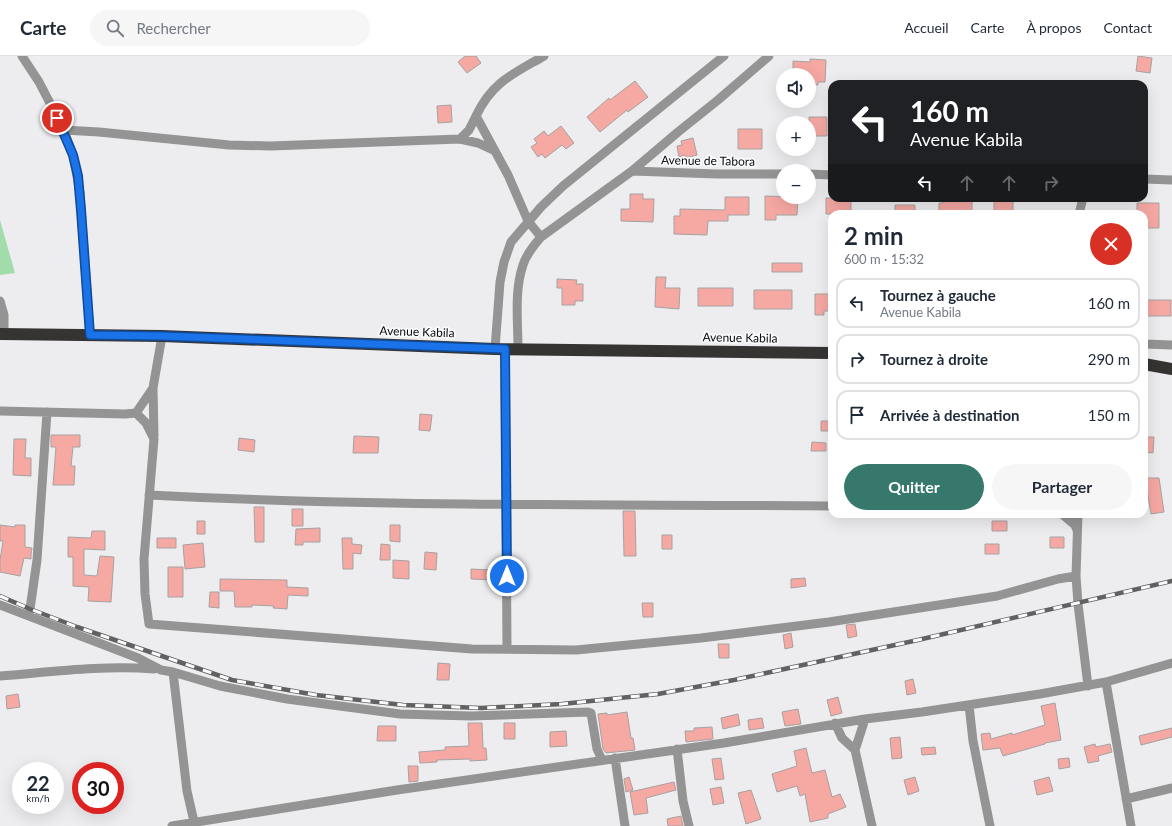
<!DOCTYPE html>
<html lang="fr">
<head>
<meta charset="utf-8">
<style>
  :root { --surface:#fff; --page:#f6f6f7; --text:#1f2937; --muted:#747a83; --line:#e0e1e3; --accent:#36796c }
  body { margin:0; font-family:Lato,sans-serif; background:var(--page); color:var(--text); height:100vh; display:flex; flex-direction:column; font-size:15px; white-space:nowrap }
  * { box-sizing:border-box; margin:0 }
  p { font-size:13px; color:var(--muted) }
  .icon { flex:none; width:22px; height:22px; fill:none; stroke:currentColor; stroke-width:2; stroke-linecap:round; stroke-linejoin:round }
  .map { position:relative; flex:1; overflow:hidden }
  .drawer { position:absolute; left:828px; top:154px; width:320px; height:308px; display:flex; flex-direction:column; background:var(--surface); border-radius:12px; box-shadow:0 4px 16px #0002 }
  .drawer>* { flex:none }
  .top-card { position:absolute; left:828px; top:24px; width:320px; height:122px; border-radius:12px; box-shadow:0 4px 16px #0002; background:#202124; color:#fff; overflow:hidden }
  .tools { position:absolute; left:776px; top:12px; display:grid; gap:8px }
  .tools a { display:grid; place-items:center; width:40px; height:40px; border-radius:50%; background:var(--surface); box-shadow:0 4px 16px #0002; font-size:20px }
  .speed { position:absolute; left:12px; top:706px; display:flex; gap:8px; font-size:20px; font-weight:700; text-align:center }
  .speed>* { display:grid; place-content:center; width:52px; height:52px; border-radius:50%; background:var(--surface); box-shadow:0 4px 16px #0002; line-height:1 }
  .speed small { font-size:10px; font-weight:400 }
  .speed .limit { border:6px solid #d22; background:#fff; color:#111 }
  .pin { position:absolute; display:grid; place-items:center; width:34px; height:34px; color:#fff; margin:-17px; border:2px solid #fff; border-radius:50%; box-shadow:0 1px 4px #0007 }
  .me { position:absolute; width:44px; margin:-22px; rotate:0deg; stroke-linejoin:round; filter:drop-shadow(0 0 3px #0008) }
  .turn { display:flex; align-items:center; gap:14px; height:84px; padding:0 16px; font-size:18px }
  .turn .icon { width:52px; height:52px; stroke-width:2.5 }
  .turn b { display:block; font-size:28px; line-height:34px }
  .lanes { display:flex; align-items:center; height:38px; padding:0 16px; background:#0003; justify-content:center; gap:20px; direction:ltr }
  .lanes .off { opacity:.35 }
  .round { display:grid; place-items:center; flex:none; width:42px; height:42px; border-radius:21px; background:var(--page) }
  .overview { display:flex; align-items:center; justify-content:space-between; height:68px; padding:0 16px }
  h1 { font-size:24px; font-weight:700; line-height:30px }
  .primary-button { display:flex; gap:8px; margin-top:auto; padding:8px 16px }
  .primary-button a { flex:1; height:46px; border-radius:24px; background:var(--accent); color:#fff; font-size:16px; font-weight:700; line-height:46px; text-align:center }
  .primary-button a+a { background:var(--page); color:var(--text) }
  ul { padding:0; list-style:none }
  li { display:flex; align-items:center; gap:12px; height:50px; margin:0 8px 6px; padding:0 8px; border:2px solid var(--line); border-radius:12px }
  li div { flex:1 }
  li b { display:block; font-size:15px }
  li em { font-style:normal }
  header { display:flex; align-items:center; gap:24px; box-sizing:border-box; height:56px; padding:0 20px; background:var(--surface); border-bottom:1px solid var(--line) }
  header strong { font-size:19px }
  nav { display:flex; gap:22px; margin-inline-start:auto; font-size:14px }
  .search { width:280px; height:36px; background:var(--page); display:flex; align-items:center; gap:10px; box-sizing:border-box; padding:0 14px; border-radius:22px; color:var(--muted); font-size:15px }
  .map>svg:first-child { display:block }
</style>
</head>
<body>
<header>
<strong>Carte</strong>
<div class="search"><svg class="icon" aria-label="search" viewBox="0 0 24 24"><circle cx="10" cy="10" r="6"/><path d="M15 15l6 6"/></svg>Rechercher</div>
<nav><a>Accueil</a><a>Carte</a><a>À propos</a><a>Contact</a></nav>
</header>
<div class="map">
<svg width="1172" height="770" viewBox="0 0 1172 770">
  <rect width="100%" height="100%" fill="#ededef"/>
  <path fill="#a2dcab" d="M0 164 15 217 0 219Z"/>
  <path fill="#f6a8a3" stroke="#a5a2a2" d="M465 0H476L481 7 467 17 458 6Z
    M1138 0 1152 2 1150 17 1136 15Z
    M810 3 826 4 825 26H818V29L809 28V19H793V5L810 6Z
    M635 25 648 41 628 56 627 54 600 76 587 61 609 42 610 44Z
    M451 49 452 66 438 67 437 50Z
    M809 61H827V80H809Z
    M561 70 574 87 566 93 562 89 545 102 542 98 538 101 531 91 537 87 534 83 544 75 548 80Z
    M738 73H762V93H738Z
    M693 82 697 99 686 102 685 99 679 101 677 90 682 89 681 85Z
    M630 138H643V143H654L653 166 621 165V153H630Z
    M765 140 798 141 797 159H776V164H765Z
    M725 141H749V159H728V165H708L707 179 674 178V160H680V153L725 154Z
    M826 142H851V158H826Z
    M943 142 972 143V158H939V147H943Z
    M994 142H1013V158H994Z
    M1137 147H1159V172H1144V158H1137Z
    M895 149H915V158H895Z
    M772 207H802V216H772Z
    M656 221H666L665 232H680L679 253 655 251Z
    M557 223 577 224 576 228H583V245H575V249H562V232H557Z
    M698 232H733V250H698Z
    M754 234H792V253H754Z
    M815 238H832V255H824V259H815Z
    M1147 244H1171V260H1147Z
    M420 358 432 359 430 375 419 374Z
    M821 365H832V375H821Z
    M51 379H80V391H73L71 410H75L74 429H53L56 391H51Z
    M354 380 379 381 378 397H353Z
    M1144 381H1154L1153 397 1144 396Z
    M239 382 255 384 254 396 238 394Z
    M14 383H26L25 402H31V420L13 419Z
    M812 386 826 387V395H811Z
    M1145 422H1159L1164 456 1151 458Z
    M254 451H264V486H255Z
    M292 453H303V470H292Z
    M623 455H635L636 500H624Z
    M197 465H205V478H197Z
    M992 465H1007V475H992Z
    M0 469 15 471V469H25V491L32 492 31 499V503L24 502 20 520 0 516V504L3 485H0Z
    M390 469H400V486L390 485Z
    M320 472V486H303V489H295L296 473Z
    M92 475H105V494L84 493V519L97 520 100 500 114 501 111 546 88 545 89 531 73 530V501H68V481L91 482Z
    M662 479H672V493H662Z
    M1050 481H1064V492H1050Z
    M157 482H176V492H157Z
    M342 482H352V488L362 489 361 498 353 497V513H343Z
    M203 487 205 511 185 513 183 489Z
    M381 488 390 489V504H380Z
    M985 488H999V498H985Z
    M425 496 437 497 436 514 424 513Z
    M393 504 409 505V523L393 522Z
    M168 511H183V541H168Z
    M471 513 492 514V524L471 523Z
    M805 522 806 530 791 532V523Z
    M220 523 287 524V531L308 532V540L288 539 287 553 273 552 274 550 252 549V551H235L234 535H220Z
    M210 536H219V552L209 551Z
    M642 547H653V561H643Z
    M855 568 857 580 848 582 846 569Z
    M791 577 793 591 785 593 783 579Z
    M718 588H729V602H719Z
    M438 607 450 608 449 624H437Z
    M913 623 916 637 907 639 905 625Z
    M18 638 20 651 7 653 6 640Z
    M838 641 842 657 831 660 827 644Z
    M1055 647 1061 684 1045 687V688L1003 700 1000 692 983 694 981 678 990 677 991 683 1012 677V679L1045 669 1041 650Z
    M798 653 801 668 785 670 782 656Z
    M627 656 631 682H633L635 694 606 697 603 693 598 658 607 657V659Z
    M738 658 740 669 723 673 721 662Z
    M762 662 764 672 749 674 748 664Z
    M468 667H482L483 692H486L487 704 470 705V703L437 704V706L420 707 419 696 445 694V691L469 690Z
    M504 667H515V683H504Z
    M378 670H396V685H377Z
    M712 671 713 683 686 686 685 675H694V672Z
    M1172 672V681L1141 689 1139 680Z
    M566 675 567 690 550 691V676Z
    M900 681 902 702 892 703 890 682Z
    M1095 688 1096 691 1110 688 1112 696 1098 700 1099 705 1088 707 1084 691Z
    M935 691 936 698 922 699 921 692Z
    M806 692 812 717 825 714 832 741 840 738 846 751 828 758V762L810 766 805 738 800 740 797 730 777 736 772 718 797 710 794 695Z
    M721 702 724 723 715 724 712 703Z
    M1069 702 1070 711 1059 713 1058 703Z
    M408 710H418V725L409 726Z
    M629 721 633 734 626 736 624 723Z
    M915 721 919 735 908 739 904 724Z
    M1049 721 1053 735 1037 739 1034 725Z
    M674 726 676 734 646 742 648 757 634 759 630 736Z
    M721 731 724 747 713 749 710 733Z
    M751 734 761 763 746 768 738 737Z
    M681 760 683 770H668L667 763Z"/>
  <g fill="none" stroke-linecap="round" stroke-linejoin="round">
    <path stroke="#959494" stroke-width="9" d="M22 0 39 26 64 74 73 99 80 137 90 279
      M64 74 99 76 229 89 271 90 460 83 478 87 493 94
      M460 83 469 74 476 60
      M632 115 717 118H783
      M809 118 832 119
      M1144 123 1172 124
      M1079 158 1083 142
      M541 181 528 165 508 119 476 60C492 26 513 18 544 0
      M0 245 4 259V278
      M1144 288 1172 289
      M495 293 500 226 504 206 511 186 541 151 563 130 724 0
      M505 293 507 593
      M518 293C518 266 514 235 523 209 526 199 534 189 541 181L632 115 678 76 718 44 769 0
      M153 332 154 380
      M0 355 125 358 136 357 146 367 154 383 144 503 145 538 149 568 472 593 576 594 701 582 829 566 997 540 1058 523 1076 520
      M136 357 153 332 162 280
      M149 439C376 451 604 448 832 450
      M1062 458 1075 469 1077 474
      M1078 458 1076 520 1078 548 1088 630
      M0 549 138 602 161 614 173 616 220 630 287 643 400 658 434 659 471 660 588 656 591 657 597 693 602 704
      M29 560 37 504 47 356
      M173 616 187 735 195 770
      M0 620C51 616 103 609 154 613
      M1106 626 1131 770
      M969 649 973 685 990 770
      M865 663 855 694 872 770
      M835 667 842 682 855 694
      M677 693 683 745 689 770
      M615 702 625 770
      M1126 743 1172 732
      M172 770 397 734 724 687 865 663 922 656 1040 638 1106 626 1172 607"/>
    <path stroke="#363433" stroke-width="12" d="M0 278 162 280 495 293 832 297
      M1144 308 1172 313"/>
    <g stroke="#616162" stroke-width="4.5">
      <path id="rail" d="M0 540 30 553 77 571 232 624 316 639 403 649 481 652 562 648 658 638 734 624 918 584 1172 525"/>
    </g>
    <use href="#rail" stroke="#fafbfd" stroke-width="3" stroke-dasharray="9" stroke-linecap="butt"/>
  </g>
  <g fill="none" stroke-linecap="round" stroke-linejoin="round">
    <g stroke="#114b97" stroke-width="10">
      <path id="route" d="M57 62 73 99 78 120 81 154 90 279 162 280 505 293 507 520"/>
    </g>
    <use href="#route" stroke="#1a73e8" stroke-width="7"/>
  </g>
  <g text-anchor="middle" stroke-width="3.5" stroke-linejoin="round" paint-order="stroke">
    <g font-size="12" fill="#0b0b0c" stroke="#fafbfd">
      <text transform="translate(708 105) rotate(1)" y="4">Avenue de Tabora</text>
      <text transform="translate(417 276) rotate(2)" y="4">Avenue Kabila</text>
      <text transform="translate(740 282) rotate(1)" y="4">Avenue Kabila</text>
    </g>
  </g>
</svg>
<div class="tools">
<a><svg class="icon" aria-label="sound" viewBox="0 0 24 24"><path d="M4 9h4l5-4v14l-5-4H4zM17 9q2 3 0 6"/></svg></a>
<a>+</a>
<a>−</a>
</div>
<div class="speed"><div>22<small>km/h</small></div><div class="limit">30</div></div>
<div class="pin" style="left:57px;top:62px;background:#d93025"><svg class="icon" aria-label="arrive" viewBox="0 0 24 24"><path d="M6 21V4h12l-3 4 3 4H6"/></svg></div>
<svg class="me" style="left:507px;top:520px" viewBox="-20 -20 40 40"><circle r="17" fill="#1a73e8" stroke="#fff" stroke-width="3"/><path d="M0-11L8 9 0 5-8 9z" fill="#fff"/></svg>
<div class="top-card">
<div class="turn"><svg class="icon" aria-label="left" viewBox="0 0 24 24"><path d="M17 20v-9H6M10 6l-5 5 5 5"/></svg><div><b>160 m</b>Avenue Kabila</div></div>
<div class="lanes"><svg class="icon" aria-label="left" viewBox="0 0 24 24"><path d="M17 20v-9H6M10 6l-5 5 5 5"/></svg><svg class="icon off" aria-label="ahead" viewBox="0 0 24 24"><path d="M12 20V5M6 11l6-6 6 6"/></svg><svg class="icon off" aria-label="ahead" viewBox="0 0 24 24"><path d="M12 20V5M6 11l6-6 6 6"/></svg><svg class="icon off" aria-label="right" viewBox="0 0 24 24"><path d="M7 20v-9h11M14 6l5 5-5 5"/></svg></div>
</div>
<section class="drawer">
<div class="overview"><div><h1>2 min</h1><p>600 m · 15:32</p></div><a class="round" style="background:#d93025;color:#fff"><svg class="icon" aria-label="close" viewBox="0 0 24 24"><path d="M6 6l12 12M18 6L6 18"/></svg></a></div>
<ul>
<li><svg class="icon" aria-label="left" viewBox="0 0 24 24"><path d="M17 20v-9H6M10 6l-5 5 5 5"/></svg><div><b>Tournez à gauche</b><p>Avenue Kabila</p></div><em>160 m</em></li>
<li><svg class="icon" aria-label="right" viewBox="0 0 24 24"><path d="M7 20v-9h11M14 6l5 5-5 5"/></svg><div><b>Tournez à droite</b></div><em>290 m</em></li>
<li><svg class="icon" aria-label="arrive" viewBox="0 0 24 24"><path d="M6 21V4h12l-3 4 3 4H6"/></svg><div><b>Arrivée à destination</b></div><em>150 m</em></li>
</ul>
<div class="primary-button"><a>Quitter</a><a>Partager</a></div>
</section>
</div>
</body>
</html>
